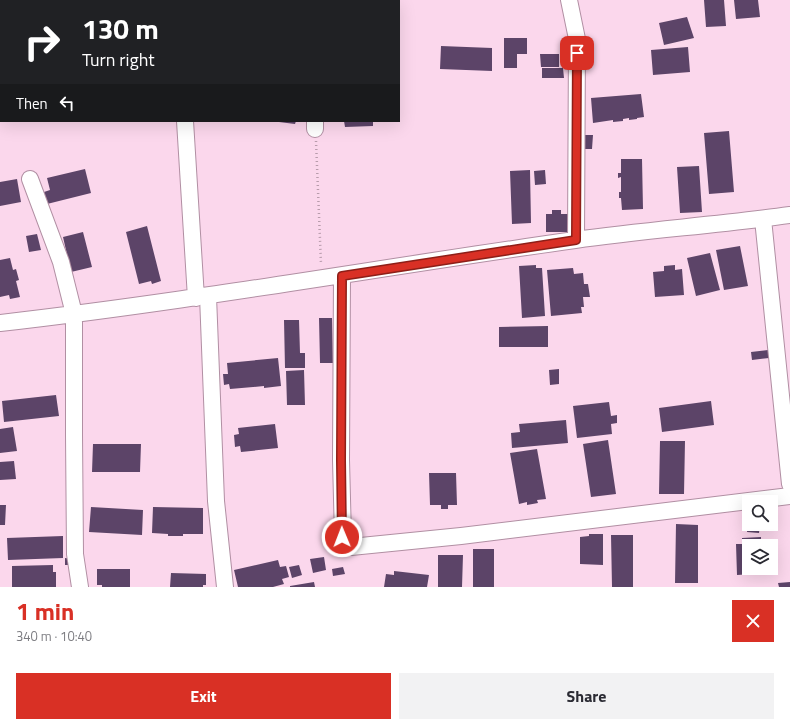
<!DOCTYPE html>
<html lang="en">
<head>
<meta charset="utf-8">
<style>
  :root { --surface:#fff; --page:#f2f2f3; --text:#2b2b33; --muted:#7c7c81; --accent:#d93025 }
  body { margin:0; font-family:"Titillium Web",sans-serif; background:var(--page); color:var(--text); height:100vh; display:flex; flex-direction:column; font-size:15px; white-space:nowrap }
  * { box-sizing:border-box; margin:0 }
  p { font-size:13px; color:var(--muted) }
  .icon { flex:none; width:22px; height:22px; fill:none; stroke:currentColor; stroke-width:2; stroke-linecap:round; stroke-linejoin:round }
  .map { position:relative; height:587px; overflow:hidden }
  .details { display:flex; flex-direction:column; background:var(--surface); flex:1 }
  .details>* { flex:none }
  .top-card { position:absolute; left:0px; top:0px; width:400px; height:122px; box-shadow:0 4px 16px #0002; background:#202124; color:#fff; overflow:hidden }
  .buttons { position:absolute; left:742px; top:495px; display:grid; gap:8px }
  .buttons a { display:grid; place-items:center; width:36px; height:36px; border-radius:0px; background:var(--surface); box-shadow:0 4px 16px #0002; font-size:20px }
  .pin { position:absolute; display:grid; place-items:center; width:34px; height:34px; color:#fff; margin:-17px; border-radius:8px; box-shadow:0 2px 6px #0006 }
  .me { position:absolute; width:44px; margin:-22px; rotate:359deg; stroke-linejoin:round; filter:drop-shadow(0 0 3px #0008) }
  .turn { display:flex; align-items:center; gap:14px; height:84px; padding:0 16px; font-size:18px }
  .turn .icon { width:52px; height:52px; stroke-width:2.5 }
  .turn b { display:block; font-size:28px; line-height:34px }
  .then { display:flex; align-items:center; height:38px; padding:0 16px; background:#0003; gap:8px; font-size:15px }
  .round { display:grid; place-items:center; flex:none; width:42px; height:42px; border-radius:0px; background:var(--page) }
  .summary { display:flex; align-items:center; justify-content:space-between; height:68px; padding:0 16px }
  h1 { font-size:24px; font-weight:700; line-height:30px; color:var(--accent) }
  .button { display:flex; gap:8px; margin-top:auto; padding:8px 16px }
  .button a { flex:1; height:46px; border-radius:0px; background:var(--accent); color:#fff; font-size:16px; font-weight:700; line-height:46px; text-align:center }
  .button a+a { background:var(--page); color:var(--text) }
  .map>svg:first-child { display:block }
</style>
</head>
<body>
<div class="map">
<svg width="790" height="587" viewBox="0 0 790 587">
  <rect width="100%" height="100%" fill="#fbd7ec"/>
  <path fill="#5c4468" d="M704 0H724L726 26 706 27Z
    M734 0H758L760 17 736 19Z
    M687 17 694 38 664 45 659 23Z
    M504 38H527V54H517V68H504Z
    M441 46 492 48V71L440 69Z
    M688 47 690 72 653 75 651 50Z
    M540 54H559V67H541Z
    M542 68H563L564 78H542Z
    M641 94 644 117 637 118V119L629 120V118L623 119V121L613 122V120L593 123 591 98Z
    M279 121H296L295 124 279 122Z
    M344 121H373V126L345 127Z
    M729 131 734 192 709 194 704 133Z
    M584 135H593L592 149H584Z
    M621 159H642L643 209 622 210 621 198H619V192H621V177L618 178V173H621Z
    M699 166 702 212 680 213 677 167Z
    M85 169 91 193 47 204 44 192 50 190 47 178Z
    M530 170 531 223 512 224 510 171Z
    M545 170 546 184 535 185 534 171Z
    M17 179 21 202 0 206V182Z
    M552 210H561V214H568L567 232H546V214H552Z
    M147 226 161 281 152 284 151 281 139 284 126 232Z
    M83 232 92 267 71 272 63 237Z
    M37 234 41 250 29 252 26 236Z
    M740 246 748 286 724 290 716 250Z
    M710 253 720 290 696 296 687 258Z
    M10 258 13 270 16 269 19 280 16 281 20 297 10 299 9 295 0 297V260Z
    M536 265V268H542L545 316 522 318 519 266Z
    M675 265V270L682 269 684 295 655 297 653 272 664 271V266Z
    M573 268 574 274 583 273 584 284H588L590 297H583L584 307H581L582 313 551 316 547 270Z
    M319 318H332L333 363H320Z
    M284 320H299L300 353H305V368H285Z
    M548 326V347H499V327Z
    M768 350 769 358 752 360 751 352Z
    M278 358 281 386 264 388V386L230 389 229 384 224 385 223 374H228L227 363Z
    M559 369V384L550 385 549 370Z
    M304 370 305 405H287L286 371Z
    M56 395 59 416 4 422 2 401Z
    M711 401 714 425 662 432 659 408Z
    M609 402 611 416 617 415V423L611 424 612 434 577 438 573 406Z
    M566 420 568 443 512 448 511 433 520 432 519 424Z
    M275 424 278 448 241 452 240 446 235 447 234 435 239 434 238 428Z
    M13 427 17 451 0 453V429Z
    M608 440 616 494 591 497 583 444Z
    M660 441H685L684 494H659Z
    M93 444H141L140 472H92Z
    M537 449 546 499 537 500 538 503 527 505V502L519 504 510 453Z
    M14 461 16 479 0 480V462Z
    M429 473H456L457 505H448V509H441V505H430Z
    M0 505H6L5 525H0Z
    M91 507 143 510 142 535 89 532Z
    M153 507 203 508V534H183V536H168V534L152 533Z
    M676 524 698 525V583H675Z
    M748 524H760L759 533 747 532Z
    M589 534H603V565L580 564V537L589 536Z
    M611 535H633V587H612Z
    M63 536V558L8 560 7 538Z
    M761 537V546H749V568H753V574L737 575 736 544H742V538Z
    M473 549H494V587H473Z
    M438 555H463L462 587H438Z
    M324 557 326 570 313 573 310 559Z
    M65 558 73 559 72 565H65Z
    M278 560 280 567 286 566 289 577 282 579 284 584 273 587H238L234 570Z
    M53 565V572H56V587H12V566Z
    M299 565 302 575 292 578 289 567Z
    M343 567 345 574 333 576 332 569Z
    M97 569H130V587H102V585H97Z
    M394 571 429 575 427 587H384L386 574 394 575Z
    M171 573 206 574V585H203V587H170Z
    M314 582 315 587H290V586Z
    M790 582V587H779L778 583Z"/>
  <g fill="none" stroke-linecap="round" stroke-linejoin="round">
    <g stroke="#b18fa3" stroke-width="10">
      <path id="service" d="M167 0 168 1"/>
    </g>
    <g stroke="#b18fa3" stroke-width="18">
      <path id="minor" d="M569 0 577 39 576 240
        M178 1 185 0
        M318 1V0
        M0 26H1
        M185 121 196 298
        M315 129V121
        M30 179 61 262 74 314V435L75 554 80 587
        M763 219 790 484
        M342 276 341 460 343 537 345 544 351 547 461 536 790 496
        M208 296 216 501 225 587
        M0 323C193 301 383 267 575 240 646 230 718 225 790 215"/>
    </g>
    <path stroke="#b89cac" stroke-width="2.5" stroke-dasharray="1 3" stroke-linecap="butt" d="M316 141 321 264"/>
    <use href="#service" stroke="#fff" stroke-width="8"/>
    <use href="#minor" stroke="#fff" stroke-width="16"/>
  </g>
  <g fill="none" stroke-linecap="round" stroke-linejoin="round">
    <g stroke="#8d1f18" stroke-width="10">
      <path id="route" d="M342 537 341 460 342 276 576 240 577 53"/>
    </g>
    <use href="#route" stroke="#d93025" stroke-width="7"/>
  </g>
</svg>
<div class="buttons">
<a><svg class="icon" aria-label="search" viewBox="0 0 24 24"><circle cx="10" cy="10" r="6"/><path d="M15 15l6 6"/></svg></a>
<a><svg class="icon" aria-label="layers" viewBox="0 0 24 24"><path d="M12 4l9 5-9 5-9-5zM3 14l9 5 9-5"/></svg></a>
</div>
<div class="pin" style="left:577px;top:53px;background:#d93025"><svg class="icon" aria-label="arrive" viewBox="0 0 24 24"><path d="M6 21V4h12l-3 4 3 4H6"/></svg></div>
<svg class="me" style="left:342px;top:537px" viewBox="-20 -20 40 40"><circle r="17" fill="#d93025" stroke="#fff" stroke-width="3"/><path d="M0-11L8 9 0 5-8 9z" fill="#fff"/></svg>
<div class="top-card">
<div class="turn"><svg class="icon" aria-label="right" viewBox="0 0 24 24"><path d="M7 20v-9h11M14 6l5 5-5 5"/></svg><div><b>130 m</b>Turn right</div></div>
<div class="then">Then<svg class="icon" aria-label="left" viewBox="0 0 24 24"><path d="M17 20v-9H6M10 6l-5 5 5 5"/></svg></div>
</div>
</div>
<section class="details">
<div class="summary"><div><h1>1 min</h1><p>340 m · 10:40</p></div><a class="round" style="background:#d93025;color:#fff"><svg class="icon" aria-label="close" viewBox="0 0 24 24"><path d="M6 6l12 12M18 6L6 18"/></svg></a></div>
<div class="button"><a>Exit</a><a>Share</a></div>
</section>
</body>
</html>
